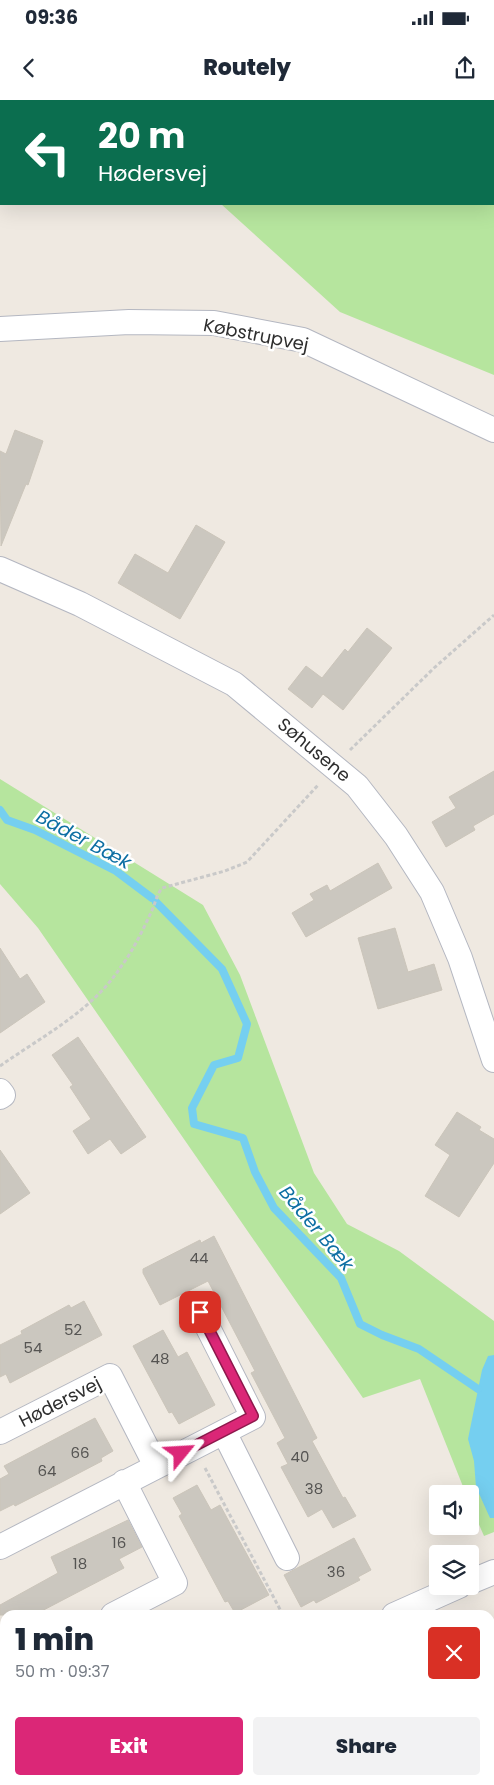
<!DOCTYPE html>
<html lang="en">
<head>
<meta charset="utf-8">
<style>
  :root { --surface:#fff; --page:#f2f2f3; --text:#1f2937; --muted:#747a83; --accent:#db2777 }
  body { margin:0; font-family:Poppins,sans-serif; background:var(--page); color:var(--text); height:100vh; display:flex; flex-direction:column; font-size:19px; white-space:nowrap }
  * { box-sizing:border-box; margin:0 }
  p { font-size:16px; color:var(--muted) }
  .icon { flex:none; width:28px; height:28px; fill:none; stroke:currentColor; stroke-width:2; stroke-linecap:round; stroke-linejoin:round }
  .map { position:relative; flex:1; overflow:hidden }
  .drawer { position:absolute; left:0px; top:1510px; width:495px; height:175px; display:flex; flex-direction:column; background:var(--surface); border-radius:15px 15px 0 0; box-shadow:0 5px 20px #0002 }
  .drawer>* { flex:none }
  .guide { position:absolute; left:0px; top:0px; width:495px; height:105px; box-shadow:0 5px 20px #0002; background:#0b6e4f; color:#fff; overflow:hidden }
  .tools { position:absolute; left:429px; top:1385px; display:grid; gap:10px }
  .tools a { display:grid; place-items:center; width:50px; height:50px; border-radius:5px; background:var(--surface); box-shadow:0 5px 20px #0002; font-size:25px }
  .pin { position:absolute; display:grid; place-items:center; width:42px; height:42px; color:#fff; margin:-21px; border-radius:10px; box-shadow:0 2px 8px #0006 }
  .me { position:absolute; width:55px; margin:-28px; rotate:63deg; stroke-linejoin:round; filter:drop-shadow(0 0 4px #0008) }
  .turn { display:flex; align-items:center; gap:18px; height:105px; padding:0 15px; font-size:22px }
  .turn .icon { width:65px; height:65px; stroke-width:2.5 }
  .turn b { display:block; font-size:35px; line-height:42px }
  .round { display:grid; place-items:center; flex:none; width:52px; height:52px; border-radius:5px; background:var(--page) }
  .headline { display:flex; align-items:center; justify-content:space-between; height:85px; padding:0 15px }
  h1 { font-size:30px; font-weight:800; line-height:38px }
  .action { display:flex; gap:10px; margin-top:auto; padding:10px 15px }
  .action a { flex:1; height:58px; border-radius:5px; background:var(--accent); color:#fff; font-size:20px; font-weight:800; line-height:58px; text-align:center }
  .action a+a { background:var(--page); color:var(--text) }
  .status { display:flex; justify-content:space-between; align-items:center; height:35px; padding:0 25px; background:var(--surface); direction:ltr }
  .status svg { height:14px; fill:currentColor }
  header { display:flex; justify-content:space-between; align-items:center; height:65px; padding:0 15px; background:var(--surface); font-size:22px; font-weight:800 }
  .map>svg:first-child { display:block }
</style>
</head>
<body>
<div class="status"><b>09:36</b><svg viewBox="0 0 49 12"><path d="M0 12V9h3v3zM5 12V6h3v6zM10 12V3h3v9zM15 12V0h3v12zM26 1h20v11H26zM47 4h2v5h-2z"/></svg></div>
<header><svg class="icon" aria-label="back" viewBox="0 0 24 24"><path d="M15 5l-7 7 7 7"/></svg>Routely<svg class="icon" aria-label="share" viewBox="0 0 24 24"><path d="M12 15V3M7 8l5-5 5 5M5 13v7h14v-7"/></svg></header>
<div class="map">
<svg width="494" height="1685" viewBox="0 0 494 1685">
  <rect width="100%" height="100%" fill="#efe9e1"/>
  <path fill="#b6e59e" d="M108 0H494V275L340 212 221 104H494V1Z
    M0 679 203 805 240 875 314 1073 347 1124 399 1151 494 1221V1432L484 1436 470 1404V1394H466L420 1279 363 1298 38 828 0 784Z"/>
  <path fill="#75cff0" d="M494 1255V1418H490L476 1387 474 1361 468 1339 482 1270 488 1256Z"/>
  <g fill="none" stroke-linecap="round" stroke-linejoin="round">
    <path stroke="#75cff0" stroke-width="8" d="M0 710 7 720 35 730 116 771 152 798
      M156 802 222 869 247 924 238 958 214 965 192 1008 194 1024 243 1038 255 1072 274 1108 341 1178 360 1224 382 1235 419 1249 478 1289"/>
  </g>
  <path fill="#cbc7bf" stroke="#cbc5ba" d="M15 330 43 341 28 385 26 384 1 446 0 351 6 354Z
    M196 425 225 442 180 519 118 483 135 454 168 473Z
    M367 528 392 548 343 610 323 594 312 608 288 589 306 566 322 578 345 549 348 552Z
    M494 671V714L473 726 475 730 446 747 432 722 456 708 449 697Z
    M378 763 392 788 306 837 292 813 314 800 310 794 327 785 330 791Z
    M395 828 408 872 434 864 442 890 378 909 358 838Z
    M0 848 20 879 27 874 45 902 0 933Z
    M78 937 146 1037 121 1054 110 1039 88 1054 73 1031 91 1019 70 987 73 985 52 955Z
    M457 1012 481 1027 479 1030 494 1039V1063L459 1117 425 1096 450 1055 435 1045Z
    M0 1050 30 1093 0 1114Z
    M214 1136 317 1338 312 1341 343 1398 345 1397 356 1416 333 1428 322 1409 308 1417 281 1367 288 1364 277 1343 285 1338 251 1273 255 1271 208 1181 160 1205 143 1173V1169L200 1140 201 1143Z
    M84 1201 102 1235 10 1283 6 1274 0 1277V1245L22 1234 21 1231 69 1205 71 1208Z
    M163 1230 178 1257 187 1252 215 1305 179 1324 172 1312 169 1313 133 1246Z
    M95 1318 113 1351 101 1358 102 1361 60 1383 15 1406 14 1404 0 1411V1379L9 1374 4 1366Z
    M197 1385 211 1410 220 1405 269 1495 235 1513 228 1501 225 1502 179 1416 182 1414 173 1398Z
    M128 1420 142 1447 119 1459 124 1468 34 1515H0V1505L58 1473 51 1457Z
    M354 1438 371 1470 358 1477 360 1480 316 1503 314 1500 301 1507 284 1475Z"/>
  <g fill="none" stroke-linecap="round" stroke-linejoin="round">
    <g stroke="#b4b7c1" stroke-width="26">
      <path id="minor" d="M0 229 129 222 214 223 303 240 494 330
        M0 469 80 504 234 584 357 686 396 736 432 792 460 858 494 960
        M0 991 3 995 0 997
        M0 1332 110 1276 156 1366
        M224 1332 287 1458
        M0 1447 253 1317 200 1212
        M470 1482 494 1472
        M113 1515 175 1483 124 1382
        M394 1515 459 1486
        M0 1646 5 1656
        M18 1680 21 1685
        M291 1680 294 1685
        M422 1680 423 1685
        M44 1685 53 1680
        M313 1685 323 1680"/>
    </g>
    <path stroke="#c9c9c9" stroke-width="3" stroke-dasharray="4 2.5" stroke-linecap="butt" d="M350 650 434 568 494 515
      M0 966C41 937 92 911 120 868 133 851 144 828 153 808 156 800 157 795 162 788L225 771 247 762 319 684
      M205 1368 283 1515"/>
    <use href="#minor" stroke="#fff" stroke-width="24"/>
  </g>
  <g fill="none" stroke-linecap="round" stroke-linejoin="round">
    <g stroke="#8e194d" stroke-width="12">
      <path id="route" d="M181 1353 253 1316 200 1212"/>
    </g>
    <use href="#route" stroke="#db2777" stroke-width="9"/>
  </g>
  <g text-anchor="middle" stroke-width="5" stroke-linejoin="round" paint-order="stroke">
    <g font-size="15" fill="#555452">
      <text x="199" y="1163">44</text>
      <text x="73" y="1235">52</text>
      <text x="33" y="1253">54</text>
      <text x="160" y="1264">48</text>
      <text x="80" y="1358">66</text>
      <text x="300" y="1362">40</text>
      <text x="47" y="1376">64</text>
      <text x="314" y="1394">38</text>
      <text x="119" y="1448">16</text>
      <text x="80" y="1469">18</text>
      <text x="336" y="1477">36</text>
    </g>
    <g font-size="18" fill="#2e2e2e" stroke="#fff">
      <text transform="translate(256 235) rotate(11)" y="6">Købstrupvej</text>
      <text transform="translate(314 650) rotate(40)" y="6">Søhusene</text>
      <text transform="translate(60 1302) rotate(-27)" y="6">Hødersvej</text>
    </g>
    <g font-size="19" font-style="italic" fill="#0d6fa3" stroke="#fff">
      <text transform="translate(84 739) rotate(28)" y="7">Båder Bæk</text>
      <text transform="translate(317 1128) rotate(50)" y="7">Båder Bæk</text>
    </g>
  </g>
</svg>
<div class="tools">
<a><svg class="icon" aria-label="sound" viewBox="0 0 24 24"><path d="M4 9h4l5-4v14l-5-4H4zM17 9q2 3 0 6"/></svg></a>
<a><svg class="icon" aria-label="layers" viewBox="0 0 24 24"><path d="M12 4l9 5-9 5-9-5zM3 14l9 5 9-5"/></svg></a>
</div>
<div class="pin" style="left:200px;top:1212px;background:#d93025"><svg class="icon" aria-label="arrive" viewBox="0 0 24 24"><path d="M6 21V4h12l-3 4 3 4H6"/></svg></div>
<svg class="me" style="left:181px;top:1353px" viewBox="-20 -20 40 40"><path d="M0-17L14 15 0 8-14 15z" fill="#db2777" stroke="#fff" stroke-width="4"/></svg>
<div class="guide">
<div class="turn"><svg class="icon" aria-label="left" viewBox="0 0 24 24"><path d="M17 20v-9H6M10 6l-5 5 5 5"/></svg><div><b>20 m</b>Hødersvej</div></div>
</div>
<section class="drawer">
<div class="headline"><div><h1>1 min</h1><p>50 m · 09:37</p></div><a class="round" style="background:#d93025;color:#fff"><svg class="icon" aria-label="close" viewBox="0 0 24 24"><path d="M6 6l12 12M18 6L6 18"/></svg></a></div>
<div class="action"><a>Exit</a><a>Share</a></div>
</section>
</div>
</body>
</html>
